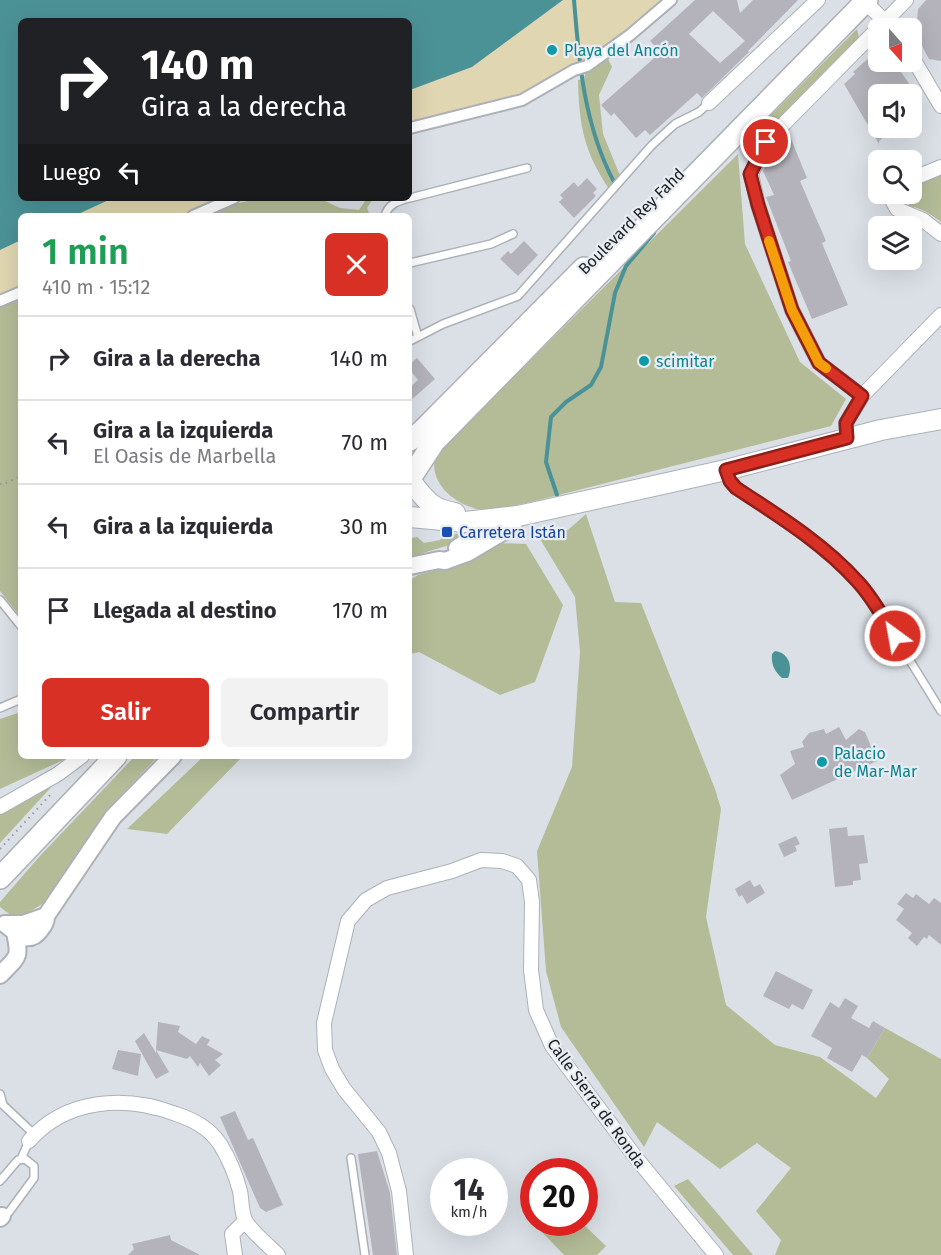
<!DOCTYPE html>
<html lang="es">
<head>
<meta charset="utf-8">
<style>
  :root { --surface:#fff; --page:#f2f2f3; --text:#2b2b33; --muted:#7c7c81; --line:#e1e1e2; --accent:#d93025 }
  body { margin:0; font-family:"Fira Sans",sans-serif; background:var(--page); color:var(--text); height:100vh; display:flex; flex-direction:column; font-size:22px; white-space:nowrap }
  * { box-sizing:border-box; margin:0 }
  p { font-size:20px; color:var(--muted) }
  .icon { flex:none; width:33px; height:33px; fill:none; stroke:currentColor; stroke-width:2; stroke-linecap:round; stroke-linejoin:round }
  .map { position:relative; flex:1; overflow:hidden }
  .sheet { position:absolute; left:18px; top:213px; width:394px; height:546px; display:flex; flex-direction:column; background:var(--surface); border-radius:9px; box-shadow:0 6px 24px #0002 }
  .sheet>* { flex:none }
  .banner { position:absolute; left:18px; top:18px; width:394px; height:183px; border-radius:9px; box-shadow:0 6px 24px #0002; background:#202124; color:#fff; overflow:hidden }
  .needle { width:39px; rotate:159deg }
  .buttons { position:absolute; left:868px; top:18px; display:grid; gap:12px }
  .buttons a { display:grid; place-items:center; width:54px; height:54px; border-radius:9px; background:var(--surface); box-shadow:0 6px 24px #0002; font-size:30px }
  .speed { position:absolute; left:430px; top:1158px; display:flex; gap:12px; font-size:30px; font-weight:700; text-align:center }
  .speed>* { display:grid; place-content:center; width:78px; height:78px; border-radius:50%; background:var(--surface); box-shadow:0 6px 24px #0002; line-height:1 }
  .speed small { font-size:15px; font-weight:400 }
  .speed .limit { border:9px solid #d22; background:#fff; color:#111 }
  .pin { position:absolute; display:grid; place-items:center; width:51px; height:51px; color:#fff; margin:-26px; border:3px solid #fff; border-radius:50%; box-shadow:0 2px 6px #0007 }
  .me { position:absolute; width:66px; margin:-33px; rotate:328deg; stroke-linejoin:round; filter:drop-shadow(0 0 4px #0008) }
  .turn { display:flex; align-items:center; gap:21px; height:126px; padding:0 24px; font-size:27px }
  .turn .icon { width:78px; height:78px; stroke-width:2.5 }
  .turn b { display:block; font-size:42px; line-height:51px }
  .then { display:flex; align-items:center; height:57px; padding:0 24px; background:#0003; gap:12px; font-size:22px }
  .round { display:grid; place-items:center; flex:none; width:63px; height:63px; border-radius:9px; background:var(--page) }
  .headline { display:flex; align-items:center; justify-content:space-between; height:102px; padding:0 24px }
  h1 { font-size:36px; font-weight:600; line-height:45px; color:#1e9e55 }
  .cta { display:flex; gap:12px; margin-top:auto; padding:12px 24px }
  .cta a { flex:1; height:69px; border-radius:9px; background:var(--accent); color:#fff; font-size:24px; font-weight:600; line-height:69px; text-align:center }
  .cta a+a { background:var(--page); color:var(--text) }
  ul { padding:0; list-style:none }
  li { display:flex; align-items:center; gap:18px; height:84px; padding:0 24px; border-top:2px solid var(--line) }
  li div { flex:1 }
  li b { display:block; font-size:22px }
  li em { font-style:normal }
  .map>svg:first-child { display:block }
</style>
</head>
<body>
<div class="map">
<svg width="941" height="1255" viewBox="0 0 941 1255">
  <rect width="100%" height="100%" fill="#dbe0e7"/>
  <path fill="#b3bc97" d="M857 29 859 38 765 133 759 127Z
    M608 59 612 67 599 95 603 134 621 178 609 189C584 151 579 126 578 80L584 79 586 71Z
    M738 154 745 244 800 362 846 399 831 426 527 503C514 505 498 511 485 510 458 508 426 483 436 454Z
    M941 173V222C930 214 921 207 907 206L920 195 915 189 916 184Z
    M260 198H319L340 208 359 210 367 198 373 199 367 208 370 216H207L231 205Z
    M21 300V612L18 614 0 591V307Z
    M586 514 615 602 641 603 715 789 721 809 706 917 726 1005 775 1045 820 1057 876 1098 889 1079 867 1058 885 1028 941 1059V1255H775L781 1240 756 1211 791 1168 757 1143 720 1169 657 1122 644 1147 561 1027 546 971 537 851 572 767 580 652 575 597 537 534 568 530Z
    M460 532 462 538 456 543 410 557V536L412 538 417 537 424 543 440 540 442 537H450Z
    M498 543 526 544 563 605 535 682 500 695 419 652 410 654V580L418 575 471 561Z
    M21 712V756H72L0 789V719Z
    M135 756H158L108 809 44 903 24 915 12 916 0 907V902L39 857Z
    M204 756H243L167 834 127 829Z
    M55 783 0 843V813Z
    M688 1179 753 1255H733L674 1186Z
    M547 1223H582L606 1246 597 1255H564L540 1230Z"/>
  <path fill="#e0d6b1" d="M563 0H671L630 35 522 100 410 128V90L472 67Z
    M113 198H234L193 216H74Z
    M21 240V292L0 301V250Z"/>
  <path fill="#4b9297" d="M0 0H563L472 67 410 90V21H21V198H113L74 216H21V240L0 250Z
    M775 651C789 653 793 666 788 678H782C774 671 771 664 772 654Z"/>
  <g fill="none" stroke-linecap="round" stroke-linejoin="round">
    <path stroke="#4b9297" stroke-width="4" d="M574 0C579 63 584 125 614 182
      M557 495 546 462 551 417 566 402 591 385 601 367 615 293 626 266 654 233"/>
  </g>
  <path fill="#b4b3bb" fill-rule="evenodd" d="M695 0H737L740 13 753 0H798L748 51 749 52 702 98 697 93 650 135 645 130 636 138 614 113 611 116 601 105 661 52 650 41ZM713 11 745 41 720 63 689 34Z
    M926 0H941V61L929 59 916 35 918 9Z
    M879 53V62H894L922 102 912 111V94H879V128H894L879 141V144L844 84 855 74 853 72 871 56Z
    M789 134 807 178 800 181 826 241 822 243 848 305 812 319 788 262 791 261 766 197 774 195 763 171 773 147Z
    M587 178 597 189 593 193 596 196 574 218 559 202 563 198 560 195 574 182 578 187Z
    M524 241 538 255 518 276 500 259 508 251 511 254Z
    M417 358 435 379 410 401V387L418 380 410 370V364Z
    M839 727 846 740 859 729 865 732 877 761 792 800 780 775 795 764 790 751 804 747 802 742 809 733 824 729 826 734Z
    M847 827 848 836 864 835 868 863 859 864 861 880 853 881V885L835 887 829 829Z
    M796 836 800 844 795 846 797 851 784 857 778 844Z
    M750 880 754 887 760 884 765 893 747 904 742 895 739 897 735 889Z
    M906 893 913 898 916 894 929 904 934 898 941 903V945L929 935 927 939 924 937 917 946 908 938 912 933 896 920 904 909 897 904Z
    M776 971 813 990 803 1010 792 1004 789 1009 763 996Z
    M845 998 858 1006 851 1018 869 1028 873 1021 885 1028 867 1058 862 1055 852 1072 827 1058 832 1048 811 1036 830 1002 839 1008Z
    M158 1022 180 1026 178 1032 196 1044 202 1036 210 1040 207 1045 223 1054 215 1060 221 1065 209 1076 200 1063 198 1067 190 1056 187 1059 156 1050Z
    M144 1033 156 1053V1050L169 1072 156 1079 135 1041Z
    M118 1050 141 1054 138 1076 112 1069Z
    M235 1111 248 1140 253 1138 283 1205 266 1212 260 1208 220 1117Z
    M377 1151 390 1193 397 1255H373L358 1154Z
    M170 1235 171 1240 200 1255H128L134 1249 132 1244Z"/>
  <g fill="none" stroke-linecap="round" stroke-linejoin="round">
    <g stroke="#acb1b8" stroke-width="10">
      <path id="service" d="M410 198 527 168
        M385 216C388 204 398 201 409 198
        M410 263 491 244 513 234
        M410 309 418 337
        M410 341 443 324 518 296 652 145 675 124 699 112 709 103
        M727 472 730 481 736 488C786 521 834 552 872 599L941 711
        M0 600 21 626
        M0 708 21 699
        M0 1094 3 1105 35 1135
        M351 1158 365 1255
        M21 1159 29 1141
        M0 1181 18 1160 25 1159 34 1166V1178L9 1212 3 1216"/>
    </g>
    <g stroke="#acb1b8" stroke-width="14">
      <path id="pedestrian" d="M410 128 522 100 574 70 587 66 630 35 671 0
        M193 216 234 198
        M0 301 21 292"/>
    </g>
    <g stroke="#acb1b8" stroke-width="16">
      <path id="minor" d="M865 2 892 28
        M912 57 941 106
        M709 103 818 0
        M912 179 941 167
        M893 194 892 200 897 209 923 220 941 234
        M862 396 819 363 792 310 758 205 751 174 766 142 906 0
        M847 438 846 423 862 396 941 315
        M0 807 58 774 82 756
        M29 1141C66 1098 126 1095 176 1114 194 1120 209 1128 220 1144 228 1157 236 1176 240 1191 242 1200 241 1214 246 1222 254 1234 268 1245 278 1255
        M235 1255 232 1234 245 1221
        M406 1255 399 1191 389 1153 379 1132 344 1089 332 1069 325 1050 324 1023 348 921 366 900 387 888 452 871 481 860 502 861 517 866 529 880 532 902 531 970 536 1010 552 1046 637 1159 716 1255"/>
    </g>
    <g stroke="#acb1b8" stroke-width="20">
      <path id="tertiary" d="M457 548 473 538 491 519
        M410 566 439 560 445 561 467 553 511 527 518 516
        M5 924C16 933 29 945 40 930 44 925 46 922 46 916L113 817 173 756
        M5 924H23L46 916
        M0 975C17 957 21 959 15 933
        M0 1218 2 1216"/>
    </g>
    <g stroke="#acb1b8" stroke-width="22">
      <path id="secondary" d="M412 483C427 501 431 509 455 513
        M410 517 465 522 518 516 726 470 881 430 941 419"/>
    </g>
    <g stroke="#acb1b8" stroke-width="24">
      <path id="primary" d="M410 440 422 431 584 268
        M411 477 434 442 867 0
        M0 878 116 756"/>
    </g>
    <path stroke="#979ba1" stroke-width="2" stroke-dasharray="1.5 4.5" stroke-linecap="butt" d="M0 484H4L21 476
      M0 849 51 794"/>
    <use href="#service" stroke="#fff" stroke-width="7"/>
    <use href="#pedestrian" stroke="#fff" stroke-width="10"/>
    <use href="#minor" stroke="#fff" stroke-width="14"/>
    <use href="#tertiary" stroke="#fff" stroke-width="16"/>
    <use href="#secondary" stroke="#fff" stroke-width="20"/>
    <use href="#primary" stroke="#fff" stroke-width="21"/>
  </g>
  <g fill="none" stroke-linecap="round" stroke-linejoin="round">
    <g stroke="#8d1f18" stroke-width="15">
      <path id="route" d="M766 142 750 174 758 205 792 310 819 363 862 396 846 423 847 438 726 470 730 481 736 488C779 516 824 544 858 582 873 598 883 618 895 636"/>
    </g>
    <use href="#route" stroke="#d93025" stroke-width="10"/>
    <path stroke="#f59e0b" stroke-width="10" d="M769 241 792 310 819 363 826 368"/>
  </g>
  <g fill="#0f9aa8" stroke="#e8edf4" stroke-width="2">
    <circle cx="552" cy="50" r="6"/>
    <circle cx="644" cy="361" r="6"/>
    <circle cx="822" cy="762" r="6"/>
  </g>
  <rect fill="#1a4fb4" stroke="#e8edf4" stroke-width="2" x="441" y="526" width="12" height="12" rx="3"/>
  <g text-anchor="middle" stroke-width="4.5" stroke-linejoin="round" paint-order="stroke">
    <g font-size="16" fill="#0d838f" stroke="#e8edf4" text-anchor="start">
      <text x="564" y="56">Playa del Ancón</text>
      <text x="656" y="367">scimitar</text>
      <text x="834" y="759">Palacio<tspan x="834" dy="18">de Mar-Mar</tspan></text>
    </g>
    <g font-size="16" fill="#1b1d20" stroke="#e8edf4">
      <text transform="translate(631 221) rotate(-45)" y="6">Boulevard Rey Fahd</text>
      <text transform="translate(597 1103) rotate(54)" y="6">Calle Sierra de Ronda</text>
    </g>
    <g font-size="16" fill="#164399" stroke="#e8edf4" text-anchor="start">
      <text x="459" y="538">Carretera Istán</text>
    </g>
  </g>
</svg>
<div class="buttons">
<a><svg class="needle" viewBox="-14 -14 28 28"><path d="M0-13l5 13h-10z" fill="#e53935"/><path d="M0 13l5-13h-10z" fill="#7c7c81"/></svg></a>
<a><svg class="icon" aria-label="sound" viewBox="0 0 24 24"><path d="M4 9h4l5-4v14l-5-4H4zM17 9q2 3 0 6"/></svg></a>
<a><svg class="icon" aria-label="search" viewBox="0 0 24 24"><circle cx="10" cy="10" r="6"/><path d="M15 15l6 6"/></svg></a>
<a><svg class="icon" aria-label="layers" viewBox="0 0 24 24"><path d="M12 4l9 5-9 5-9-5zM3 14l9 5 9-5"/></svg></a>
</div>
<div class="speed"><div>14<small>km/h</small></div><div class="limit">20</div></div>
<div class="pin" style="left:766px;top:142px;background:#d93025"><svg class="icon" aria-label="arrive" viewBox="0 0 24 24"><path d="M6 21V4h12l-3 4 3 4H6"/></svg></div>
<svg class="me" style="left:895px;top:636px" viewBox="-20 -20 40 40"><circle r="17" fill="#d93025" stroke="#fff" stroke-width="3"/><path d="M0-11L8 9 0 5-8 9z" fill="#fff"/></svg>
<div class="banner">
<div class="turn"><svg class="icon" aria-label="right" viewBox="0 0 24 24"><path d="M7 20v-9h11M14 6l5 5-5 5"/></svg><div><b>140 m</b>Gira a la derecha</div></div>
<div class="then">Luego<svg class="icon" aria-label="left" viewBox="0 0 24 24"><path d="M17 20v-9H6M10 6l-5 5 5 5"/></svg></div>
</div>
<section class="sheet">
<div class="headline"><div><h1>1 min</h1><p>410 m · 15:12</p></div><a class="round" style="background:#d93025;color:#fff"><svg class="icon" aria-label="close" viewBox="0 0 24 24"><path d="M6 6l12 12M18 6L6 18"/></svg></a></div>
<ul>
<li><svg class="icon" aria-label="right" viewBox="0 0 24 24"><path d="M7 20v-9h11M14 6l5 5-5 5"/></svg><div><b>Gira a la derecha</b></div><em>140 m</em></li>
<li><svg class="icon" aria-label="left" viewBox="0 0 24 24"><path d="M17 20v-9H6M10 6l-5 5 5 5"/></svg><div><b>Gira a la izquierda</b><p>El Oasis de Marbella</p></div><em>70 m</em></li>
<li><svg class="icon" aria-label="left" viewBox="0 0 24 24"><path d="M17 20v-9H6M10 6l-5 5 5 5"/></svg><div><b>Gira a la izquierda</b></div><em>30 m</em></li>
<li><svg class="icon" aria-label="arrive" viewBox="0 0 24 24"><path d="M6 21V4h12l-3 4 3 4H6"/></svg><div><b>Llegada al destino</b></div><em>170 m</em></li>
</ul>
<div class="cta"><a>Salir</a><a>Compartir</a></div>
</section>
</div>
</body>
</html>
